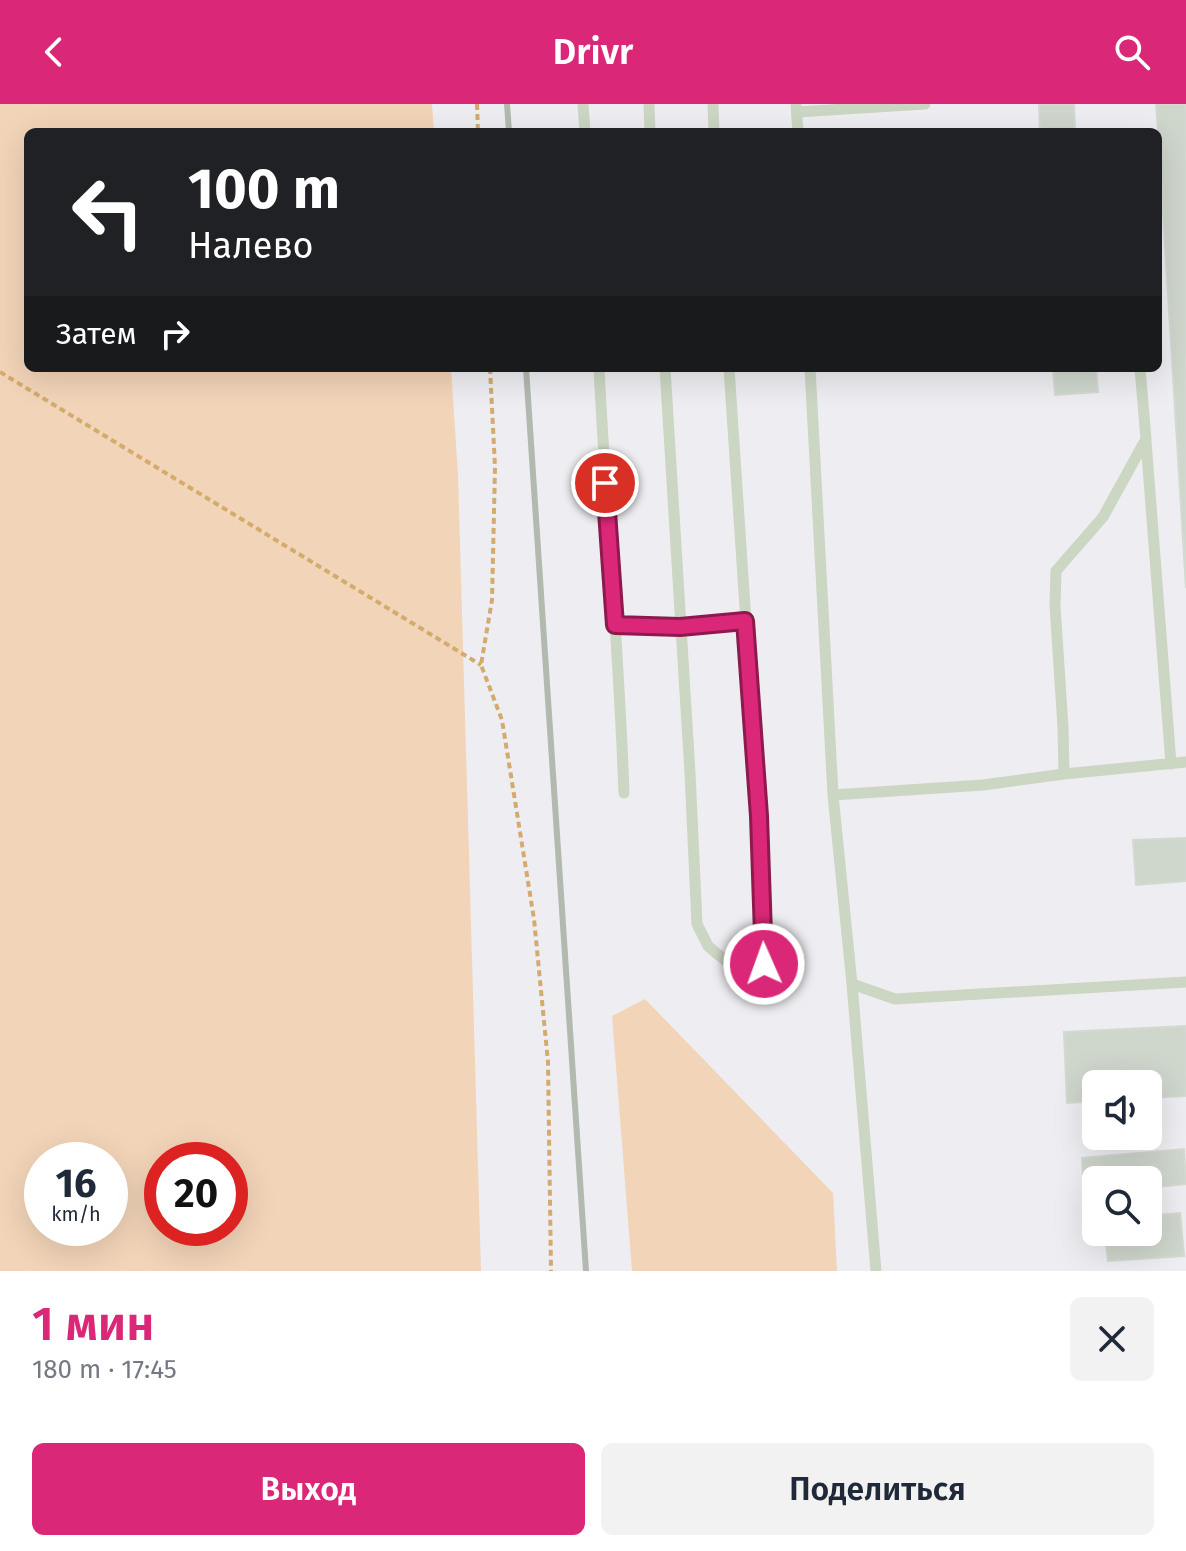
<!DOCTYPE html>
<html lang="ru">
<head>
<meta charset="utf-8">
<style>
  :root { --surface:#fff; --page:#f2f2f3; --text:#1f2937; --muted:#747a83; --accent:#db2777 }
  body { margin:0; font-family:"Fira Sans",sans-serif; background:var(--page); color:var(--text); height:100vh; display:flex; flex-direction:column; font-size:30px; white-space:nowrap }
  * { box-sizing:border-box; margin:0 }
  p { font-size:26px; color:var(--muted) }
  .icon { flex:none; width:44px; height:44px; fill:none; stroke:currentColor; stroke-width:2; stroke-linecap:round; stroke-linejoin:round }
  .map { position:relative; height:1167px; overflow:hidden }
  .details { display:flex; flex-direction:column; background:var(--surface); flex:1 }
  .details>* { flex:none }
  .hud { position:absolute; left:24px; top:24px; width:1138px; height:244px; border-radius:12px; box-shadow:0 8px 32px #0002; background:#202124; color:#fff; overflow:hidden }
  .fabs { position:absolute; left:1082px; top:966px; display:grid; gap:16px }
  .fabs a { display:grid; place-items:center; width:80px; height:80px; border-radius:12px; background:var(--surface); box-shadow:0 8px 32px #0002; font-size:40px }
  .speed { position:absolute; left:24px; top:1038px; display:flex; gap:16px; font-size:40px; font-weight:700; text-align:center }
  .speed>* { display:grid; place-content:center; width:104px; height:104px; border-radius:50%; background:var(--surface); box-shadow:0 8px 32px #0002; line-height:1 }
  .speed small { font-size:20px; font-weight:400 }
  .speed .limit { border:12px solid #d22; background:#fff; color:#111 }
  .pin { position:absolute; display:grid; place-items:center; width:68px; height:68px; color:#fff; margin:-34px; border:4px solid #fff; border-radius:50%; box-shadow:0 2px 8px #0007 }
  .me { position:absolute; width:88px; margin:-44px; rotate:358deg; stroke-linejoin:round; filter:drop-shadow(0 0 6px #0008) }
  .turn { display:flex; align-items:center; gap:28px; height:168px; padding:0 32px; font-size:36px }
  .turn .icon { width:104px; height:104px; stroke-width:2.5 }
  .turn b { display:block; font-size:56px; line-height:68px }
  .then { display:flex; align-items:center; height:76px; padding:0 32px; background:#0003; gap:16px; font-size:30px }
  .round { display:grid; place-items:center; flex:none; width:84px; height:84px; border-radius:12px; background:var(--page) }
  .summary { display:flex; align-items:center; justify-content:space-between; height:136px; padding:0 32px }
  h1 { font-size:48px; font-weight:600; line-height:60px; color:var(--accent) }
  .button { display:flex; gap:16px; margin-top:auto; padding:16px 32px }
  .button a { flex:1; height:92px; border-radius:12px; background:var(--accent); color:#fff; font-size:32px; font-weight:600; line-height:92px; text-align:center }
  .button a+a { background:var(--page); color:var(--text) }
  header { display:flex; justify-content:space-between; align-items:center; height:104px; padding:0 32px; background:var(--accent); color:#fff; font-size:36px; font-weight:600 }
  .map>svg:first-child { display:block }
</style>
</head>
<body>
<header><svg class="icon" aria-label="back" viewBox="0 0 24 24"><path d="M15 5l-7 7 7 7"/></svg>Drivr<svg class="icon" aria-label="search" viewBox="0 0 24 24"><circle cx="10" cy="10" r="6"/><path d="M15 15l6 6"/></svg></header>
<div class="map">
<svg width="1186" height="1167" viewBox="0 0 1186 1167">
  <rect width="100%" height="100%" fill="#eeedf1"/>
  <path fill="#f2d4b8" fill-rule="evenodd" d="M0 0H432L434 28H28V264H451L458 371 481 1167H0ZM42 1056H110V1124H42ZM162 1056H230V1124H162Z
    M645 895 833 1089 837 1167H632L612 912Z"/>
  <path fill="#cfd6cc" stroke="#d3dad1" stroke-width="2" d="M1039 0H1074L1075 28H1040Z
    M1156 0H1186V484L1158 28Z
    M1053 264H1096L1098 288 1055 291Z
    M1186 734V777L1136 781 1133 736Z
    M1186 922V992L1148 994V980H1096V997L1067 999 1064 928Z
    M1184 1045 1186 1080 1148 1084V1076H1096V1090L1084 1091 1082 1054Z
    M1180 1109 1184 1152 1108 1157 1106 1140 1093 1141 1091 1117 1096 1116V1128H1148V1112Z"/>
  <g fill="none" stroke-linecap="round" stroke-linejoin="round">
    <path stroke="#d3ab6d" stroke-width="4" stroke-dasharray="6 4" stroke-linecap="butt" d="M477 0 478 28
      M490 264 495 363 492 496 481 561 502 616 534 815 548 958 551 1167
      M0 268 481 561"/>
    <path stroke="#cbd6c3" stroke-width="11" d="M583 0 585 28
      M649 0 650 28
      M713 0 714 28
      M796 1 798 28
      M797 8 925 0
      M599 264C606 406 619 547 624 689
      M665 264 690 669 697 820 708 842 765 890
      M729 264 759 712 765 890
      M810 264 833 691 852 880 895 895 1186 878
      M1146 337 1171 660
      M615 521 680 523 745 517
      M1064 670 1186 658
      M833 691 983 681 1064 670 1063 623 1055 502 1056 467 1103 413 1146 335 1140 264
      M852 880 876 1167"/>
    <path stroke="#b2b9af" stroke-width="6" d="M507 0 509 28
      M526 264 586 1167"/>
  </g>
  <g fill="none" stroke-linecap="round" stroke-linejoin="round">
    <g stroke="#8e194d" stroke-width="20">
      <path id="route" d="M605 379 615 521 680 523 745 517 759 712 764 860"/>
    </g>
    <use href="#route" stroke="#db2777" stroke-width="14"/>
  </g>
</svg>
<div class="fabs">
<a><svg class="icon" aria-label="sound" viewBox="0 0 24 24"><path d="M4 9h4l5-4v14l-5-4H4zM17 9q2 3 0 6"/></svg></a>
<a><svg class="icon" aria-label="search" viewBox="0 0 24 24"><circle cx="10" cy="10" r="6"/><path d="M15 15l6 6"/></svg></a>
</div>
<div class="speed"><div>16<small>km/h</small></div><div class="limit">20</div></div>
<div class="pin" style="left:605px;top:379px;background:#d93025"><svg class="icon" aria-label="arrive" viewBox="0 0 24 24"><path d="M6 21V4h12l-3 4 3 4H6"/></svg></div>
<svg class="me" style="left:764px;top:860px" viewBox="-20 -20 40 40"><circle r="17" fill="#db2777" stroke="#fff" stroke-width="3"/><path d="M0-11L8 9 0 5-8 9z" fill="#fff"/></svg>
<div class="hud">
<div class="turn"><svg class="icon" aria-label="left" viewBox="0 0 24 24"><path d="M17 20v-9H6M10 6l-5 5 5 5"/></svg><div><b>100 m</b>Налево</div></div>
<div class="then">Затем<svg class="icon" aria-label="right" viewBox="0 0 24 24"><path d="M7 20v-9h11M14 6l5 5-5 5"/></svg></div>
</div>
</div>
<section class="details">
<div class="summary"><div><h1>1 мин</h1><p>180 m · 17:45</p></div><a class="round"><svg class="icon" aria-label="close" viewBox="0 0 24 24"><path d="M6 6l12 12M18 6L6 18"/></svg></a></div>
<div class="button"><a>Выход</a><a>Поделиться</a></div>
</section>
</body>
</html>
